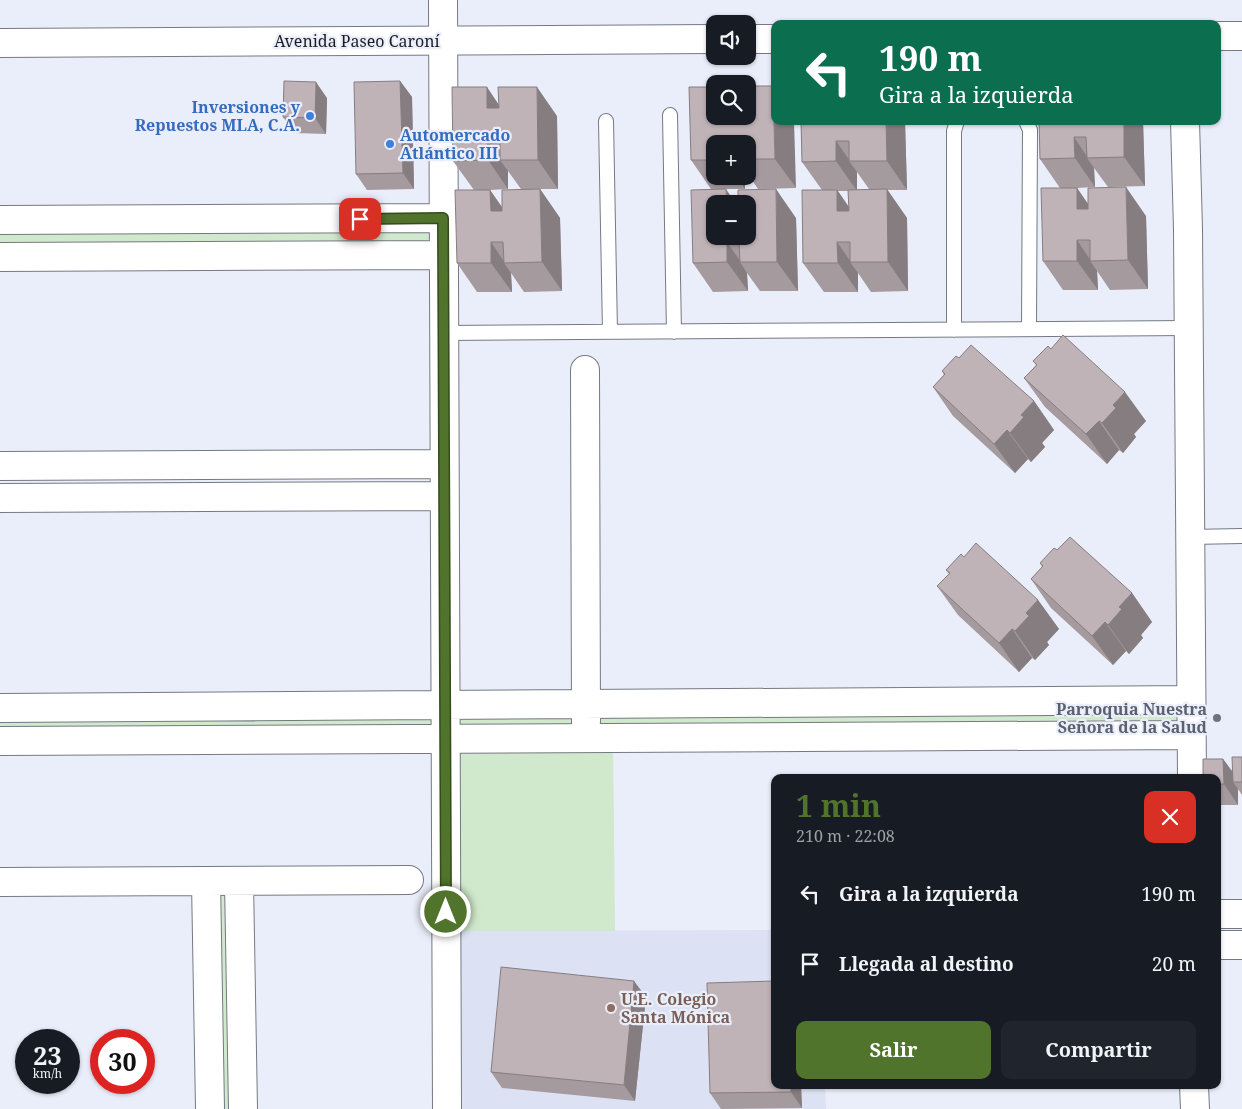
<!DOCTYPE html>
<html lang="es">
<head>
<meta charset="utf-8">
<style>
  :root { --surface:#171b24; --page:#20242c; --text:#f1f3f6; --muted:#9ea1a6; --accent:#51742c }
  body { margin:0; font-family:"Noto Serif",serif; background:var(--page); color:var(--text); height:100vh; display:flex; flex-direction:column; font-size:19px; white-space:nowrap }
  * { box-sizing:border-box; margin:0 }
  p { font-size:16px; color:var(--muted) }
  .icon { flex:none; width:28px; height:28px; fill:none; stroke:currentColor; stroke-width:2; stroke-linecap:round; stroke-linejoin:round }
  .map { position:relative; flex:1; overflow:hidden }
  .side { position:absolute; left:771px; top:774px; width:450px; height:315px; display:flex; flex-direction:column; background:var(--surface); border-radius:10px; box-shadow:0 1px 4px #0004 }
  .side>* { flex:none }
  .hud { position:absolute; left:771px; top:20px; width:450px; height:105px; border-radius:10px; box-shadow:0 1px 4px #0004; background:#0b6e4f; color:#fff; overflow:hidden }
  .controls { position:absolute; left:706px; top:15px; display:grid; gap:10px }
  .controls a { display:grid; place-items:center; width:50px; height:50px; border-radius:10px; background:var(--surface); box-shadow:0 1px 4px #0004; font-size:25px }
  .speed { position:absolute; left:15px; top:1029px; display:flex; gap:10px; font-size:25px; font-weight:700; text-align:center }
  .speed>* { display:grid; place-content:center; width:65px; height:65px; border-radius:50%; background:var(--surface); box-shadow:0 1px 4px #0004; line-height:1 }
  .speed small { font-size:12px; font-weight:400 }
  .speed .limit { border:8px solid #d22; background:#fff; color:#111 }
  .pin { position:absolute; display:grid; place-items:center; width:42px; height:42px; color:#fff; margin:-21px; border-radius:10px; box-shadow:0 2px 8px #0006 }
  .me { position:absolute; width:55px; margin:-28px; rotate:0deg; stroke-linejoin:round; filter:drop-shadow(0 0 4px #0008) }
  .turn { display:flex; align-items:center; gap:18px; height:105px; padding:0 25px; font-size:22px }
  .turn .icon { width:65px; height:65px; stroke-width:2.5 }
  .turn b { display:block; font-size:35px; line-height:42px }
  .round { display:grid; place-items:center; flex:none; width:52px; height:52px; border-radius:10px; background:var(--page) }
  .summary { display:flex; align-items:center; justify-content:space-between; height:85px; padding:0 25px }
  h1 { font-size:30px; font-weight:700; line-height:38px; color:var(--accent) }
  .action { display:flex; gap:10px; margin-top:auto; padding:10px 25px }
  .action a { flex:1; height:58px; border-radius:10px; background:var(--accent); color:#fff; font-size:20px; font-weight:700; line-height:58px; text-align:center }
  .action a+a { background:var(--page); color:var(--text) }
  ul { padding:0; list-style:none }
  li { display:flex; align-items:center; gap:15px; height:70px; padding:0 25px }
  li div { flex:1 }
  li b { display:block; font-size:19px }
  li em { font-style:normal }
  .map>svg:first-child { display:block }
</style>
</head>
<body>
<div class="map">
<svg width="1242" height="1109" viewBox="0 0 1242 1109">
  <rect width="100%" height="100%" fill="#eaeefa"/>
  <path fill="#dce2f4" d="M775 930V1085H825L826 1109H447L446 931Z"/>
  <path fill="#d0e8cb" d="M443 218V255L0 257V221Z
    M1191 700V735L613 738 615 931H446L445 739 0 741V708Z
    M206 881H239L243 1109H210Z"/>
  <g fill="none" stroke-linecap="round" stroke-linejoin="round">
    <g stroke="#767983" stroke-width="16">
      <path id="service" d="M670 115 674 332
        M606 121 610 332
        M1026 121 1030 130 1029 329
        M954 330V131L957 121
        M443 333 1188 328
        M1190 537 1242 536"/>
    </g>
    <g stroke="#767983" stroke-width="30">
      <path id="minor" d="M443 0 447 1109
        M1185 121 1188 229 1192 778
        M0 220 443 218
        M0 257 443 255
        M585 370 586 722
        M0 466 443 464
        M0 498 444 496
        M0 708 1191 700
        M0 741 1191 735
        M206 881 210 1109
        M239 881 243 1109
        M0 882 409 880
        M1218 914H1242
        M1218 945H1242
        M1194 1085 1195 1109"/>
    </g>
    <g stroke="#767983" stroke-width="30">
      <path id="tertiary" d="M1218 36H1242
        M748 39H775
        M0 43 715 39"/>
    </g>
    <use href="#service" stroke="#fff" stroke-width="14"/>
    <use href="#minor" stroke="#fff" stroke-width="28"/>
    <use href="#tertiary" stroke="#fff" stroke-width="28"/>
  </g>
  <path fill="#a59a9e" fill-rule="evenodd" d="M400 81 412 97 414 189 367 190 356 174Z
    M327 98 326 134 294 133 283 117Z
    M499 104 557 116 558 189H540L560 218 562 291 524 292 511 273 512 292H477L457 263 474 190 453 161ZM508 171 521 189 502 207 490 190 508 189Z
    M748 116 796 188 758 189 748 174V144H715V176H745V189H711L691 160Z
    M801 121H905L907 190H887L907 218 908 291 871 292 858 273V292H824L803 263 822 190 802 162ZM857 172 869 189 857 190ZM838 191H848L849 207Z
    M1039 121H1143L1145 186 1108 187 1094 168 1095 187 1077 188 1088 204 1146 216 1148 289 1110 290 1097 271 1098 290H1063L1043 261 1060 188 1040 159Z
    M715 204 796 218 798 291H760L747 273 748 291 713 292 693 263Z
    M959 358 1034 401 1054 430 1042 443 1045 447 1031 462 1028 459 1015 473 953 416 933 387 944 375 942 371Z
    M1033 361 1146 421 1134 434 1136 437 1123 453 1119 450 1107 464 1045 407 1024 378 1036 365Z
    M1057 550 1132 593 1152 622 1141 635 1143 638 1129 654 1126 651 1113 665 1051 608 1031 579 1042 567 1040 563Z
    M964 557 1038 600 1059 629 1047 642 1049 645 1035 660 1032 658 1019 672 958 615 937 586 949 574 946 570Z
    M1242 757V795L1238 789V805H1218V778L1223 759 1233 772Z
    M646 997 635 1101 502 1088 491 1072Z
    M801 1085 802 1108 721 1109 710 1093Z"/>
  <path fill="#867d81" d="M400 81 412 97 414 189 403 173Z
    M316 82 327 98 326 134 315 118Z
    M773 86 775 88V121H794L796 188 775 159Z
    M487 87 507 117 487 108Z
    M537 87 557 116 558 189 538 160Z
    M886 121H905L907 190 887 161Z
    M1124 121H1143L1145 186 1124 157Z
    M1074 137 1088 158H1087L1094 168 1095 187 1075 158Z
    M487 140 501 160H500L508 171V189L488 160Z
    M836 141 850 161H849L857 172V191L836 161Z
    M736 176H745V189Z
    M1126 187 1146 216 1148 289 1128 260Z
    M1077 188 1097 217 1077 209Z
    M540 189 560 218 562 291 542 262Z
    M726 189 736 204H727Z
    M776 189 796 218 798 291 777 262Z
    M887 189 907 218 908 291 888 262Z
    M490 190 510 219 491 211Z
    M837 190 857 219 837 211Z
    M1077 240 1091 261H1090L1097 271 1098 290 1077 261Z
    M491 242 505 263H504L511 273 512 292 491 263Z
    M727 242 741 262H740L747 273 748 291 727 262Z
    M837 242 851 262H850L858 273V292L838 263Z
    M1125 392 1146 421 1134 434 1136 437 1123 453 1102 423 1113 405Z
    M1034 401 1054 430 1042 443 1045 447 1031 462 1010 433 1021 415Z
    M1099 421 1119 450 1107 464 1086 434Z
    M1007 430 1028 459 1015 473 994 444Z
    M1132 593 1152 622 1141 635 1143 638 1129 654 1108 625 1119 607Z
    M1038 600 1059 629 1047 642 1049 645 1035 660 1015 631 1026 613Z
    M1105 622 1126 651 1113 665 1092 636Z
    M1012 629 1032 658 1019 672 999 643Z
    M1223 759 1238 780 1233 782 1238 789V805L1224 784Z
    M634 981 646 997 635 1101 624 1085Z
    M791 1085H801L802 1108 791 1092Z"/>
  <path fill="#c0b3b8" stroke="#867d81" d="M284 81 316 82 315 118 283 117Z
    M400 81 403 173 356 174 354 82Z
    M748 86H773L775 159H748V144H737V139H725V144H715V160H691L689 87H715V116H748Z
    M452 87H487V108H499L498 87H537L538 160H500V140H487L488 160 453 161Z
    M801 121H886L887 161H849V141H836V161L802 162Z
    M1039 121H1124V157L1087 158 1086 137H1074L1075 158 1040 159Z
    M1126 187 1128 260 1090 261V240H1077V261H1043L1041 188H1077V209H1088V188Z
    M540 189 542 262 504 263 503 242H491V263H457L455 190H490L491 211H502V190Z
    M726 189 727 204H715V236H748V204H738V190L776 189 777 262H740L739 242H727V262L693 263 691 190Z
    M887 189 888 262H850V242H837L838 263H803L802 190H837V211H849L848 190Z
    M1063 335 1125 392 1113 405 1116 408 1102 423 1099 421 1086 434 1024 378 1037 365 1033 361 1048 346 1051 349Z
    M971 345 1034 401 1021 415 1024 417 1010 433 1007 430 994 444 933 387 945 374 942 371 956 356 959 358Z
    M1070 537 1132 593 1119 607 1122 609 1108 625 1105 622 1092 636 1031 579 1043 566 1040 563 1054 548 1057 550Z
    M976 543 1038 600 1026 613 1029 616 1015 631 1012 629 999 643 937 586 950 573 946 570 961 554 964 557Z
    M1232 757H1242V782H1233Z
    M1203 759H1223L1224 784H1218V778H1203Z
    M501 967 634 981 624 1085 491 1072Z
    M775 981V1085H791V1092L710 1093 707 983Z"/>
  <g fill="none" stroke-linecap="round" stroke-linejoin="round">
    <g stroke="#354b1d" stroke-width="12">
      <path id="route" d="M360 219 443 218 446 912"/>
    </g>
    <use href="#route" stroke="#51742c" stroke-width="9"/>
  </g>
  <g fill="#3f7fe0" stroke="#eaeefa" stroke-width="2">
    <circle cx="310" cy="116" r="5"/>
    <circle cx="390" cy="144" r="5"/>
  </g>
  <circle fill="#6b7280" stroke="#eaeefa" stroke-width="2" cx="1217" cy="718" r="5"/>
  <circle fill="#8d6e63" stroke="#eaeefa" stroke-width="2" cx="611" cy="1008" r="5"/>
  <g text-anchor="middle" stroke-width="4.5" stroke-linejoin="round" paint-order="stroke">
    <g font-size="16" fill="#1b1c20" stroke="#eaeefa">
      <text x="357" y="47">Avenida Paseo Caroní</text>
    </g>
    <g font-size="16" font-weight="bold" fill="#366cbe" stroke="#eaeefa" text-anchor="end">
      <text x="300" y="113">Inversiones y<tspan x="300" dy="18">Repuestos MLA, C.A.</tspan></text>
      <text x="400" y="141" text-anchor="start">Automercado<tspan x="400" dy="18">Atlántico III</tspan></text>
    </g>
    <g font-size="16" font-weight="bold" fill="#5b616d" stroke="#eaeefa" text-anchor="end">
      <text x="1207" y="715">Parroquia Nuestra<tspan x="1207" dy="18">Señora de la Salud</tspan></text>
    </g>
    <g font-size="16" font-weight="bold" fill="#785e54" stroke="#eaeefa" text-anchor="start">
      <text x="621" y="1005">U.E. Colegio<tspan x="621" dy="18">Santa Mónica</tspan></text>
    </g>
  </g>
</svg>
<div class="controls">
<a><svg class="icon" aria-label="sound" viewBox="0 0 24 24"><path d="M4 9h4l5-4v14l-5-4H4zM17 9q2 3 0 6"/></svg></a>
<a><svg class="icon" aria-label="search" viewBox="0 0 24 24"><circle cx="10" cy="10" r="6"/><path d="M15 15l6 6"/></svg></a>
<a>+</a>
<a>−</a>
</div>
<div class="speed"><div>23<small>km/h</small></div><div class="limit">30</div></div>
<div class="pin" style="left:360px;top:219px;background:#d93025"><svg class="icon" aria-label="arrive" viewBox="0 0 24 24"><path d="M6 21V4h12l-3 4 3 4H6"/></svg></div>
<svg class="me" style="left:446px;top:912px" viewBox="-20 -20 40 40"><circle r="17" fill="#51742c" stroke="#fff" stroke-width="3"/><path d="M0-11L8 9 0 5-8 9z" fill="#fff"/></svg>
<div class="hud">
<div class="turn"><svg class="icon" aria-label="left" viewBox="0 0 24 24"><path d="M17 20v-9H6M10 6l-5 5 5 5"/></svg><div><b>190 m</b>Gira a la izquierda</div></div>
</div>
<section class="side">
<div class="summary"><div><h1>1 min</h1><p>210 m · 22:08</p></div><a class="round" style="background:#d93025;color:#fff"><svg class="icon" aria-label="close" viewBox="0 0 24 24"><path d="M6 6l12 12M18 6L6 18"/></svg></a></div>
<ul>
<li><svg class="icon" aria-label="left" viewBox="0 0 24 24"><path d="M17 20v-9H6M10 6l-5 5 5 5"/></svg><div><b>Gira a la izquierda</b></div><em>190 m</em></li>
<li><svg class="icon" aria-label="arrive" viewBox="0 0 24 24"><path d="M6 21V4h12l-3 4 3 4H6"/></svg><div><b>Llegada al destino</b></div><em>20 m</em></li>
</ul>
<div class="action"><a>Salir</a><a>Compartir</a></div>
</section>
</div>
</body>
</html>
